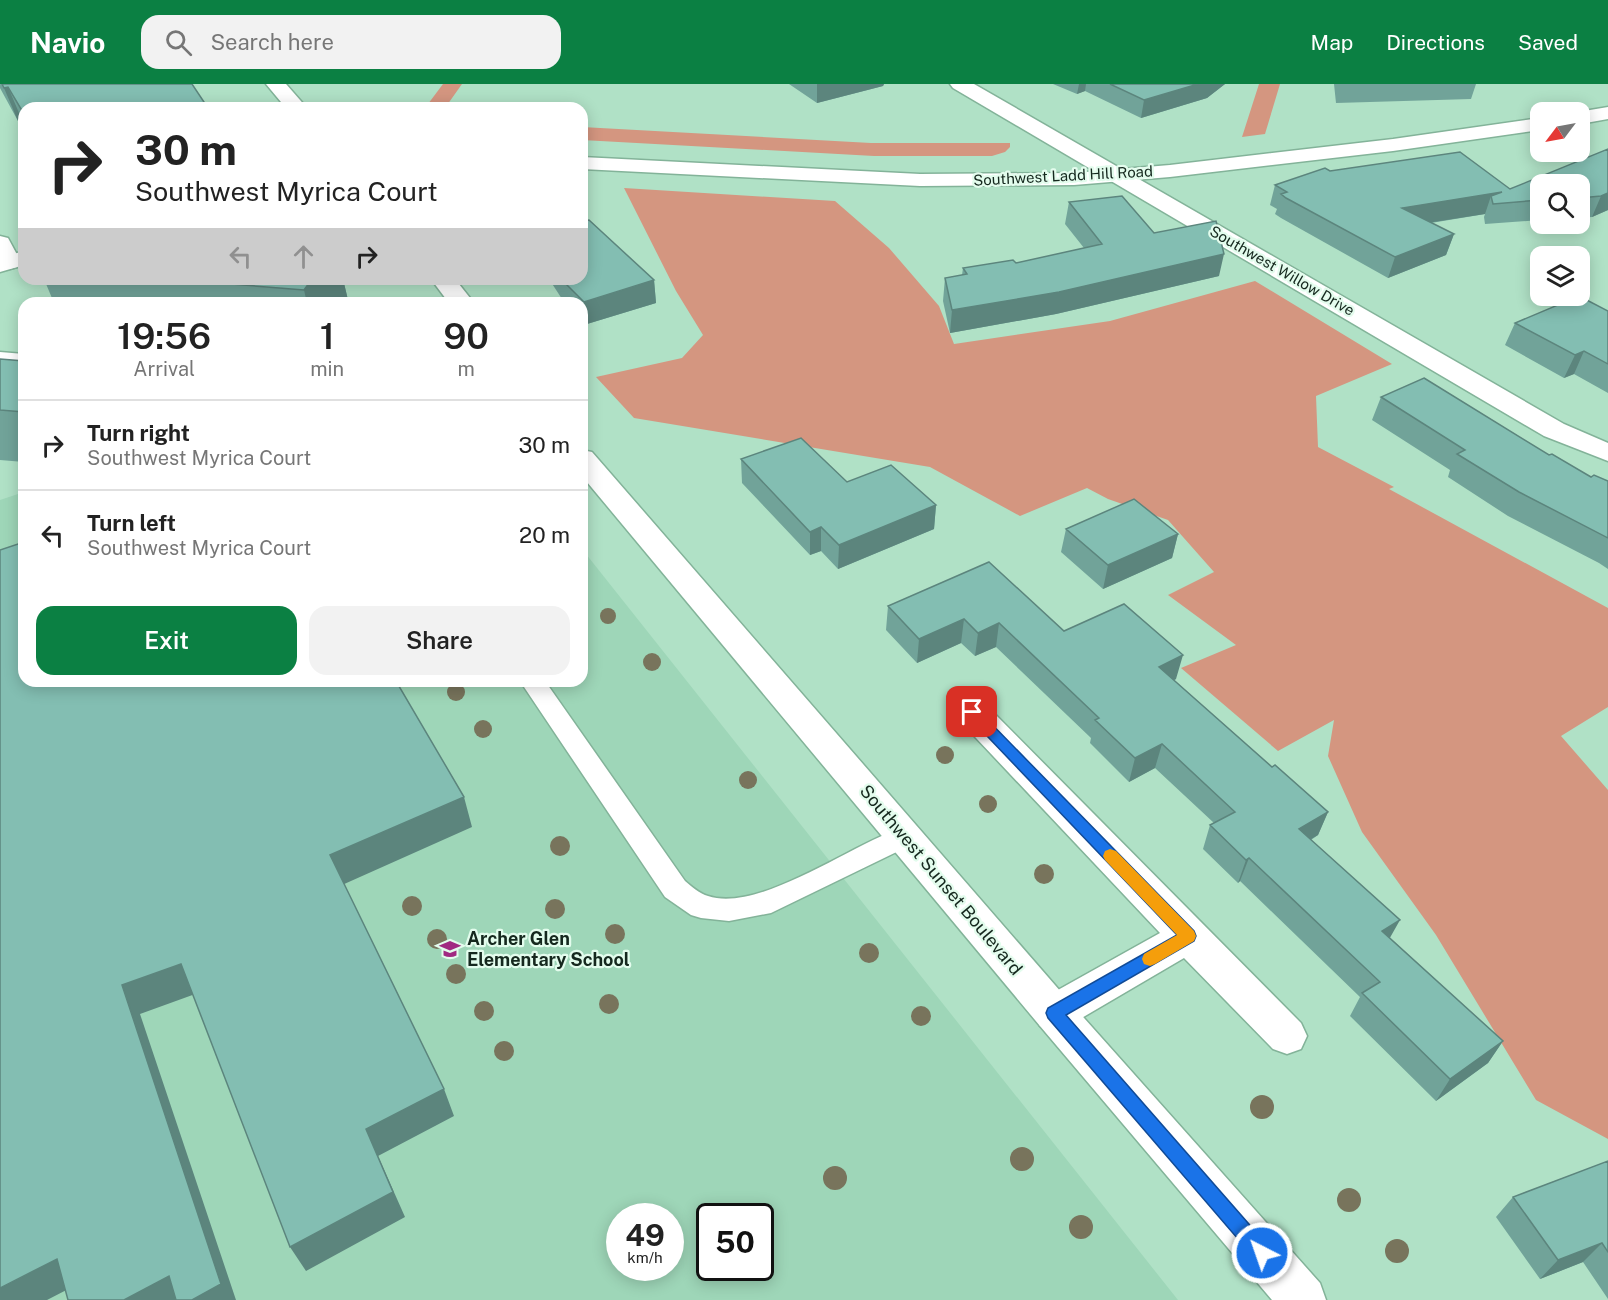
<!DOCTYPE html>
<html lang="en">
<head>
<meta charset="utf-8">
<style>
  :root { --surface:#fff; --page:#f2f2f2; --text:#222; --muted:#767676; --line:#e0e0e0; --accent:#0b8043 }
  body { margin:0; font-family:"Public Sans",sans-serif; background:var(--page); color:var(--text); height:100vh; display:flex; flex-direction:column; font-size:22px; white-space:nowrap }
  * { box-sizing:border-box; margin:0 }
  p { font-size:20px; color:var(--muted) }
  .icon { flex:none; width:33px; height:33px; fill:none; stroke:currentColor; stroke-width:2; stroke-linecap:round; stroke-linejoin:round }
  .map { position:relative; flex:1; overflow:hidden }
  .side { position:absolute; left:18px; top:213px; width:570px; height:390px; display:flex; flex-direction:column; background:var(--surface); border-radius:18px; box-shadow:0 3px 15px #0003 }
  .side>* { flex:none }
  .top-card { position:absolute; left:18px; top:18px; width:570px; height:183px; border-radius:18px; box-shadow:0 3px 15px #0003; background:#fff; color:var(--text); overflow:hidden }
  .needle { width:39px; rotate:238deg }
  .fabs { position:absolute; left:1530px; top:18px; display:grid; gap:12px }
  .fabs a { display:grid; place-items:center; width:60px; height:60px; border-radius:12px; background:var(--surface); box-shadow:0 3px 15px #0003; font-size:30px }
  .speed { position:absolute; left:606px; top:1119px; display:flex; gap:12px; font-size:30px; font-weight:700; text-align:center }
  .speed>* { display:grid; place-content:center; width:78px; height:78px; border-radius:50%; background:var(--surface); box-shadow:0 3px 15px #0003; line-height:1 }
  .speed small { font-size:15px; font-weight:400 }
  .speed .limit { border:3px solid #111; border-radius:9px; background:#fff; color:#111 }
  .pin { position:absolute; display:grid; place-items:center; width:51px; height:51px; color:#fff; margin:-26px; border-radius:12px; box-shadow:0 3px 9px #0006 }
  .me { position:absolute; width:66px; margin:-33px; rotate:319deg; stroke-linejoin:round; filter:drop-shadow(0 0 4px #0008) }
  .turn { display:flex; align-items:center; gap:21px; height:126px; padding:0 18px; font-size:27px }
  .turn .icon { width:78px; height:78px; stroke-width:2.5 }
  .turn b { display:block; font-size:42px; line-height:51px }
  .lanes { display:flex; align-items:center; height:57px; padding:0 18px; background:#0003; justify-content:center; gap:30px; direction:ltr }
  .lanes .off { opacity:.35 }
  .eta { display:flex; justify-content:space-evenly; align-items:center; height:102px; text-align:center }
  .eta b { font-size:36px; font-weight:600; line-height:42px }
  .button { display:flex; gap:12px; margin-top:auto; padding:12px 18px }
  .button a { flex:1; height:69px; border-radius:18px; background:var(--accent); color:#fff; font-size:24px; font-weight:600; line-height:69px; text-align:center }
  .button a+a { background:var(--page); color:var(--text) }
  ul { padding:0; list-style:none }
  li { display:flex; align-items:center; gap:18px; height:90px; padding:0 18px; border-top:2px solid var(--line) }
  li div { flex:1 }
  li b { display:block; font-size:22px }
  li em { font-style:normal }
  header { display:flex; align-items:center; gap:36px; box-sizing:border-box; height:84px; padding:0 30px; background:var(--accent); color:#fff }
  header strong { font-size:28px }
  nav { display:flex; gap:33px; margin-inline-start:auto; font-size:21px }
  .search { width:420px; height:54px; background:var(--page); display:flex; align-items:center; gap:15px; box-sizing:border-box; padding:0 21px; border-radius:18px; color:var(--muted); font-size:22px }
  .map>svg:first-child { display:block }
</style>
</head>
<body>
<header>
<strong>Navio</strong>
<div class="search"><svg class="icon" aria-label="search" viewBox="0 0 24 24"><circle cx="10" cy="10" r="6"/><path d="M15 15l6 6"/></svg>Search here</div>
<nav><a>Map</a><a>Directions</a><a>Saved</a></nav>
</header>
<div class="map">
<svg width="1608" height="1216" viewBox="0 0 1608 1216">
  <rect width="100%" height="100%" fill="#b0e1c6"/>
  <path fill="#9ed6b8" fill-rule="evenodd" d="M24 408V597H582V465L1178 1216H0V416ZM620 1132H670V1184H620ZM710 1132H760V1184H710Z"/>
  <path fill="#d49680" d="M443 0H462L445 24H425Z
    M1259 0H1280L1265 50 1242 53Z
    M582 43 871 59H1010V63L1005 68 992 72H874L582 56Z
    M624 104 835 117 889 164 939 222 954 260 1110 237 1255 197 1392 280 1316 312 1318 363 1394 403 1389 405 1608 524V623L1561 652 1608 706V1055L1536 1016 1436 851 1362 748 1328 672 1334 636 1278 667 1181 584 1236 561 1168 511 1214 488 1168 436 1108 415 1087 404 1020 432 930 383 634 334 596 293 682 274 703 251 676 207Z"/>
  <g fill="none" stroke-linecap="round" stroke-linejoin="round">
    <g stroke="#83b399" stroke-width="3">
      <path id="service" d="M0 268 24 270V282L0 280Z
        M520 597H545L685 797C691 802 700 810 708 812 760 829 853 759 904 743L913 746 917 753 913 760 771 829 729 837 701 834 691 831 665 813Z"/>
    </g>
    <g stroke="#83b399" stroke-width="3">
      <path id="minor" d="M950 0H974L1564 340 1608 359V377L1544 352 953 4Z
        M0 152 8 154 21 178 17 183 9 185 0 182Z
        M972 616 984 619 1301 939 1307 952 1301 965 1287 970 1273 965 1184 874 1068 942 1054 947 1040 942 1034 929 1040 916 1160 849 960 637 955 628 960 619Z"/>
    </g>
    <g stroke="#83b399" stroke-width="3">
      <path id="tertiary" d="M1608 23V35L1580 40 1578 28Z
        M1540 34V46L1393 67 1170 93 1074 101 920 102 582 85V73L920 90 1074 89 1170 81 1393 55Z
        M24 167V181L0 188V174Z"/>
    </g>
    <g stroke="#83b399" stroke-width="3">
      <path id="secondary" d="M266 0H286L307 24H286Z
        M431 195H455L474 219H449Z
        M582 366 592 368 1068 916 1320 1199 1326 1216H1272L1040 942 582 392Z"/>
    </g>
    <use href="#service" fill="#fff" fill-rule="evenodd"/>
    <use href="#minor" fill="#fff" fill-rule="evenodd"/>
    <use href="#tertiary" fill="#fff" fill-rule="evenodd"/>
    <use href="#secondary" fill="#fff" fill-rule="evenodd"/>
  </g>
  <g fill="#78745c">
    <circle cx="608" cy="532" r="8"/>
    <circle cx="652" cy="578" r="9"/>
    <circle cx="456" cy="608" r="9"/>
    <circle cx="483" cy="645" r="9"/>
    <circle cx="945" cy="671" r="9"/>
    <circle cx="748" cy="696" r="9"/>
    <circle cx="988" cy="720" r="9"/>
    <circle cx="560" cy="762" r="10"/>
    <circle cx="1044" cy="790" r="10"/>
    <circle cx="412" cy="822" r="10"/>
    <circle cx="555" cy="825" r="10"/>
    <circle cx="615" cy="850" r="10"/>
    <circle cx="437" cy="855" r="10"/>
    <circle cx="869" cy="869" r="10"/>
    <circle cx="456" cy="890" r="10"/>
    <circle cx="609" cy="920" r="10"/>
    <circle cx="484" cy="927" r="10"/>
    <circle cx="921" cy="932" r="10"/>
    <circle cx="504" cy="967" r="10"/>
    <circle cx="1262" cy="1023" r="12"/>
    <circle cx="1022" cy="1075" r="12"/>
    <circle cx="835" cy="1094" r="12"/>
    <circle cx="1349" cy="1116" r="12"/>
    <circle cx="1081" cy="1143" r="12"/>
    <circle cx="1397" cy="1167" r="12"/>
  </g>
  <path fill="#71a399" d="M0 0H192L24 24V40L22 36 18 37 0 4Z
    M789 0H884L883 2 817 19Z
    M1053 0H1225L1207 14 1141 34 1085 7 1077 10Z
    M1334 0H1476L1471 15 1336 19Z
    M1608 65V126L1592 133 1580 134V100H1540V136L1485 140 1484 133 1485 130 1431 139 1454 150 1446 171 1388 194 1281 134 1275 130 1277 125 1270 121 1275 101 1330 87 1510 105Z
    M1069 118 1154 149 1219 192 1056 230 950 249 943 217 945 194 962 191 963 184 1016 179 1084 164 1065 140Z
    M44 195H343L348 216 346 219H54Z
    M549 195 654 196 656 219 587 240 582 236V219H566L562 215Z
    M1608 227V309L1574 290 1564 294 1505 261 1515 239Z
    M0 275 24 277V378L0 376Z
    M1381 313 1549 371 1591 393 1608 397V485L1599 479 1508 432 1448 393 1450 386 1372 336Z
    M741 375 847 398 936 421 934 445 838 485 821 467 810 471 742 399Z
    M1066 445 1178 450 1172 474 1103 505 1061 468Z
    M888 522 1064 547 1176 595 1174 596 1272 683 1328 728 1318 751 1311 756 1390 854 1503 957 1488 979 1436 1017 1350 932 1360 913 1240 797 1238 799 1203 765 1210 741 1214 739 1155 684 1129 698 1090 659 1091 654 996 563 975 572 961 559 917 579 886 546Z
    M1608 1077V1215L1583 1178 1540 1195 1496 1133 1513 1113Z"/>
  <path fill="#5c857d" d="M817 0H884L883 2 817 19Z
    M1079 0H1086L1085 7 1077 10Z
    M1198 0H1225L1207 14 1141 34 1144 16Z
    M8 3 22 36 18 37 4 4Z
    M1502 108 1491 112 1485 130 1395 144 1402 124Z
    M1608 109V126L1592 133 1601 112Z
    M1454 150 1446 171 1388 194 1395 173Z
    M1224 170 1219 192 1056 230 950 249 952 226Z
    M312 195H343L348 216 346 219H307L304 206Z
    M654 196 656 219 587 240 584 218Z
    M1584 267 1574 290 1564 294 1575 271Z
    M936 421 934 445 838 485 839 461Z
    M821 443V467L810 471V448Z
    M1178 450 1172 474 1103 505 1108 481Z
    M964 535 961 559 917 579 919 555Z
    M999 539 996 563 975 572 978 549Z
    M1183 571 1176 595 1153 607 1159 583Z
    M1162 660 1155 684 1129 698 1135 674Z
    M464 713 472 743 342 801 330 771Z
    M1328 728 1318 751 1289 768 1299 745Z
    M1249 774 1240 797 1238 799 1246 776Z
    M1400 836 1387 859 1382 847Z
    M181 880 198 909 140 930 236 1216H192L122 901Z
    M1503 957 1488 979 1436 1017 1450 995Z
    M444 1005 454 1032 378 1072 405 1133 306 1187 290 1163 366 1045Z
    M1602 1159 1583 1178 1540 1195 1558 1176Z
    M57 1175 80 1199 47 1216H0V1204Z
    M169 1192 188 1216H124Z"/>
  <path fill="#83beb2" stroke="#5c857d" stroke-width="1.5" d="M2 0H192L208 24H24V30L8 3 4 4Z
    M1110 0H1198L1144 16Z
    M1608 65V109L1601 112 1580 114V100H1540V116L1493 120 1491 112 1502 108 1402 124 1454 150 1395 173 1286 114 1281 110 1287 108 1275 101 1325 84 1330 87 1460 68 1510 105Z
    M1122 112 1154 149 1216 137 1224 170 1059 208 952 226 945 194 967 190 963 184 1013 176 1016 179 1102 160 1069 118Z
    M589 136 654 196 584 218 561 195H582V137Z
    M169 195H312L304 206Z
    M1579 212 1608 227V280L1584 267 1575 271 1515 239Z
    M0 275 24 277V328L0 326Z
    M1424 294 1549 371 1552 370 1591 393 1594 391 1608 397V454L1519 408 1457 370 1465 366 1381 313Z
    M801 354 847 398 891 381 936 421 839 461 821 443 810 448 741 375Z
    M1134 415 1178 450 1108 481 1066 445Z
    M24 458V597H396L464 713 330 771 444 1005 366 1045 393 1108 290 1163 181 880 122 901 221 1200 192 1216H176L169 1192 124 1216H68L57 1175 0 1204V466Z
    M989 478 1064 547 1124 520 1183 571 1159 583 1272 683 1275 681 1328 728 1299 745 1400 836 1382 847 1503 957 1450 995 1362 909 1380 898 1249 774 1246 776 1210 741 1235 728 1162 660 1135 674 1095 636 1099 634 999 539 978 549 964 535 919 555 888 522Z
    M1608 1077V1168L1602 1159 1558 1176 1513 1113Z"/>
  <path fill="#1a73e8" stroke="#114b97" stroke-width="1.5" d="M972 623 976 624 1194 847 1196 852 1194 857 1066 931 1269 1163 1272 1169 1269 1176 1262 1179 1256 1176 1048 934 1046 929 1048 924 1177 851 967 631 965 628Z"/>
  <path fill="#f59e0b" d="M1110 765 1116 767 1194 847 1196 852 1194 857 1155 880 1150 882 1144 880 1142 875 1144 870 1177 851 1105 776 1103 772 1105 767Z"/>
  <defs>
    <g id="school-bare" transform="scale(1.62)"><path d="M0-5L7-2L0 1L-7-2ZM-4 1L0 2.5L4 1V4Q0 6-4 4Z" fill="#a12a82" stroke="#e3fced" stroke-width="2.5" paint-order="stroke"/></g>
  </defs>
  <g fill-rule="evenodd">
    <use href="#school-bare" x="450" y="865"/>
  </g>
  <g text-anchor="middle" stroke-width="4.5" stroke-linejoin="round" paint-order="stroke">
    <g font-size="15" fill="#15281e" stroke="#e3fced">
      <text transform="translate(1063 92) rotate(-3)" y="5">Southwest Ladd Hill Road</text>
      <text transform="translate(1282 187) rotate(30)" y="5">Southwest Willow Drive</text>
    </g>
    <g font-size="18" fill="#15281e" stroke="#e3fced">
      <text transform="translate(941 796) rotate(50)" y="6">Southwest Sunset Boulevard</text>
    </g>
    <g font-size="18" font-weight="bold" fill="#15281e" stroke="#e3fced" text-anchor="start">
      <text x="467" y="861">Archer Glen<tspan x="467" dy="21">Elementary School</tspan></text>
    </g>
  </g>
</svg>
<div class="fabs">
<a><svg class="needle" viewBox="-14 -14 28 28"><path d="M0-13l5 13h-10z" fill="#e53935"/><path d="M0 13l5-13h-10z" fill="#767676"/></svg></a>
<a><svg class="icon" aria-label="search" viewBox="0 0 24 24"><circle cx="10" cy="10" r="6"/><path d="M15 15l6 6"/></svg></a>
<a><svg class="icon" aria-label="layers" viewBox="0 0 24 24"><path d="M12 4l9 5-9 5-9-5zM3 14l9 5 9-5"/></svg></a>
</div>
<div class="speed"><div>49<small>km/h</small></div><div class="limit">50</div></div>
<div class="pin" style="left:972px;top:628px;background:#d93025"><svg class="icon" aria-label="arrive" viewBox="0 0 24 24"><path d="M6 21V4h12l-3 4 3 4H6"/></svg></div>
<svg class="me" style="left:1262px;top:1169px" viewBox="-20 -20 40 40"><circle r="17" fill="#1a73e8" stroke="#fff" stroke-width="3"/><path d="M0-11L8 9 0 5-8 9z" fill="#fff"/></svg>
<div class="top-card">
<div class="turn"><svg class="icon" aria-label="right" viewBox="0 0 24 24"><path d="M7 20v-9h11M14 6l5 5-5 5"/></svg><div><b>30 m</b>Southwest Myrica Court</div></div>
<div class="lanes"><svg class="icon off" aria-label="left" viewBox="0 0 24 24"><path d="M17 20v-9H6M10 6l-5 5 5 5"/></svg><svg class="icon off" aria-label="ahead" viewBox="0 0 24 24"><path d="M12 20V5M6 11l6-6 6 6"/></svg><svg class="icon" aria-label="right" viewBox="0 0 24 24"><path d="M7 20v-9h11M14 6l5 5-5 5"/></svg></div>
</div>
<section class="side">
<div class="eta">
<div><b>19:56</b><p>Arrival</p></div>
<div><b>1</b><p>min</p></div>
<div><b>90</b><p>m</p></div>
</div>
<ul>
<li><svg class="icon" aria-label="right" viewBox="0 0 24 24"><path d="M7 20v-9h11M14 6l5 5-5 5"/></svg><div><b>Turn right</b><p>Southwest Myrica Court</p></div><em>30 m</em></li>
<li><svg class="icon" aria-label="left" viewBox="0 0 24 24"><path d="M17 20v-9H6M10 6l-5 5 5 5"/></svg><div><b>Turn left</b><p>Southwest Myrica Court</p></div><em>20 m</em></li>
</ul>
<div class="button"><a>Exit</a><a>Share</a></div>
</section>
</div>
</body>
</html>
